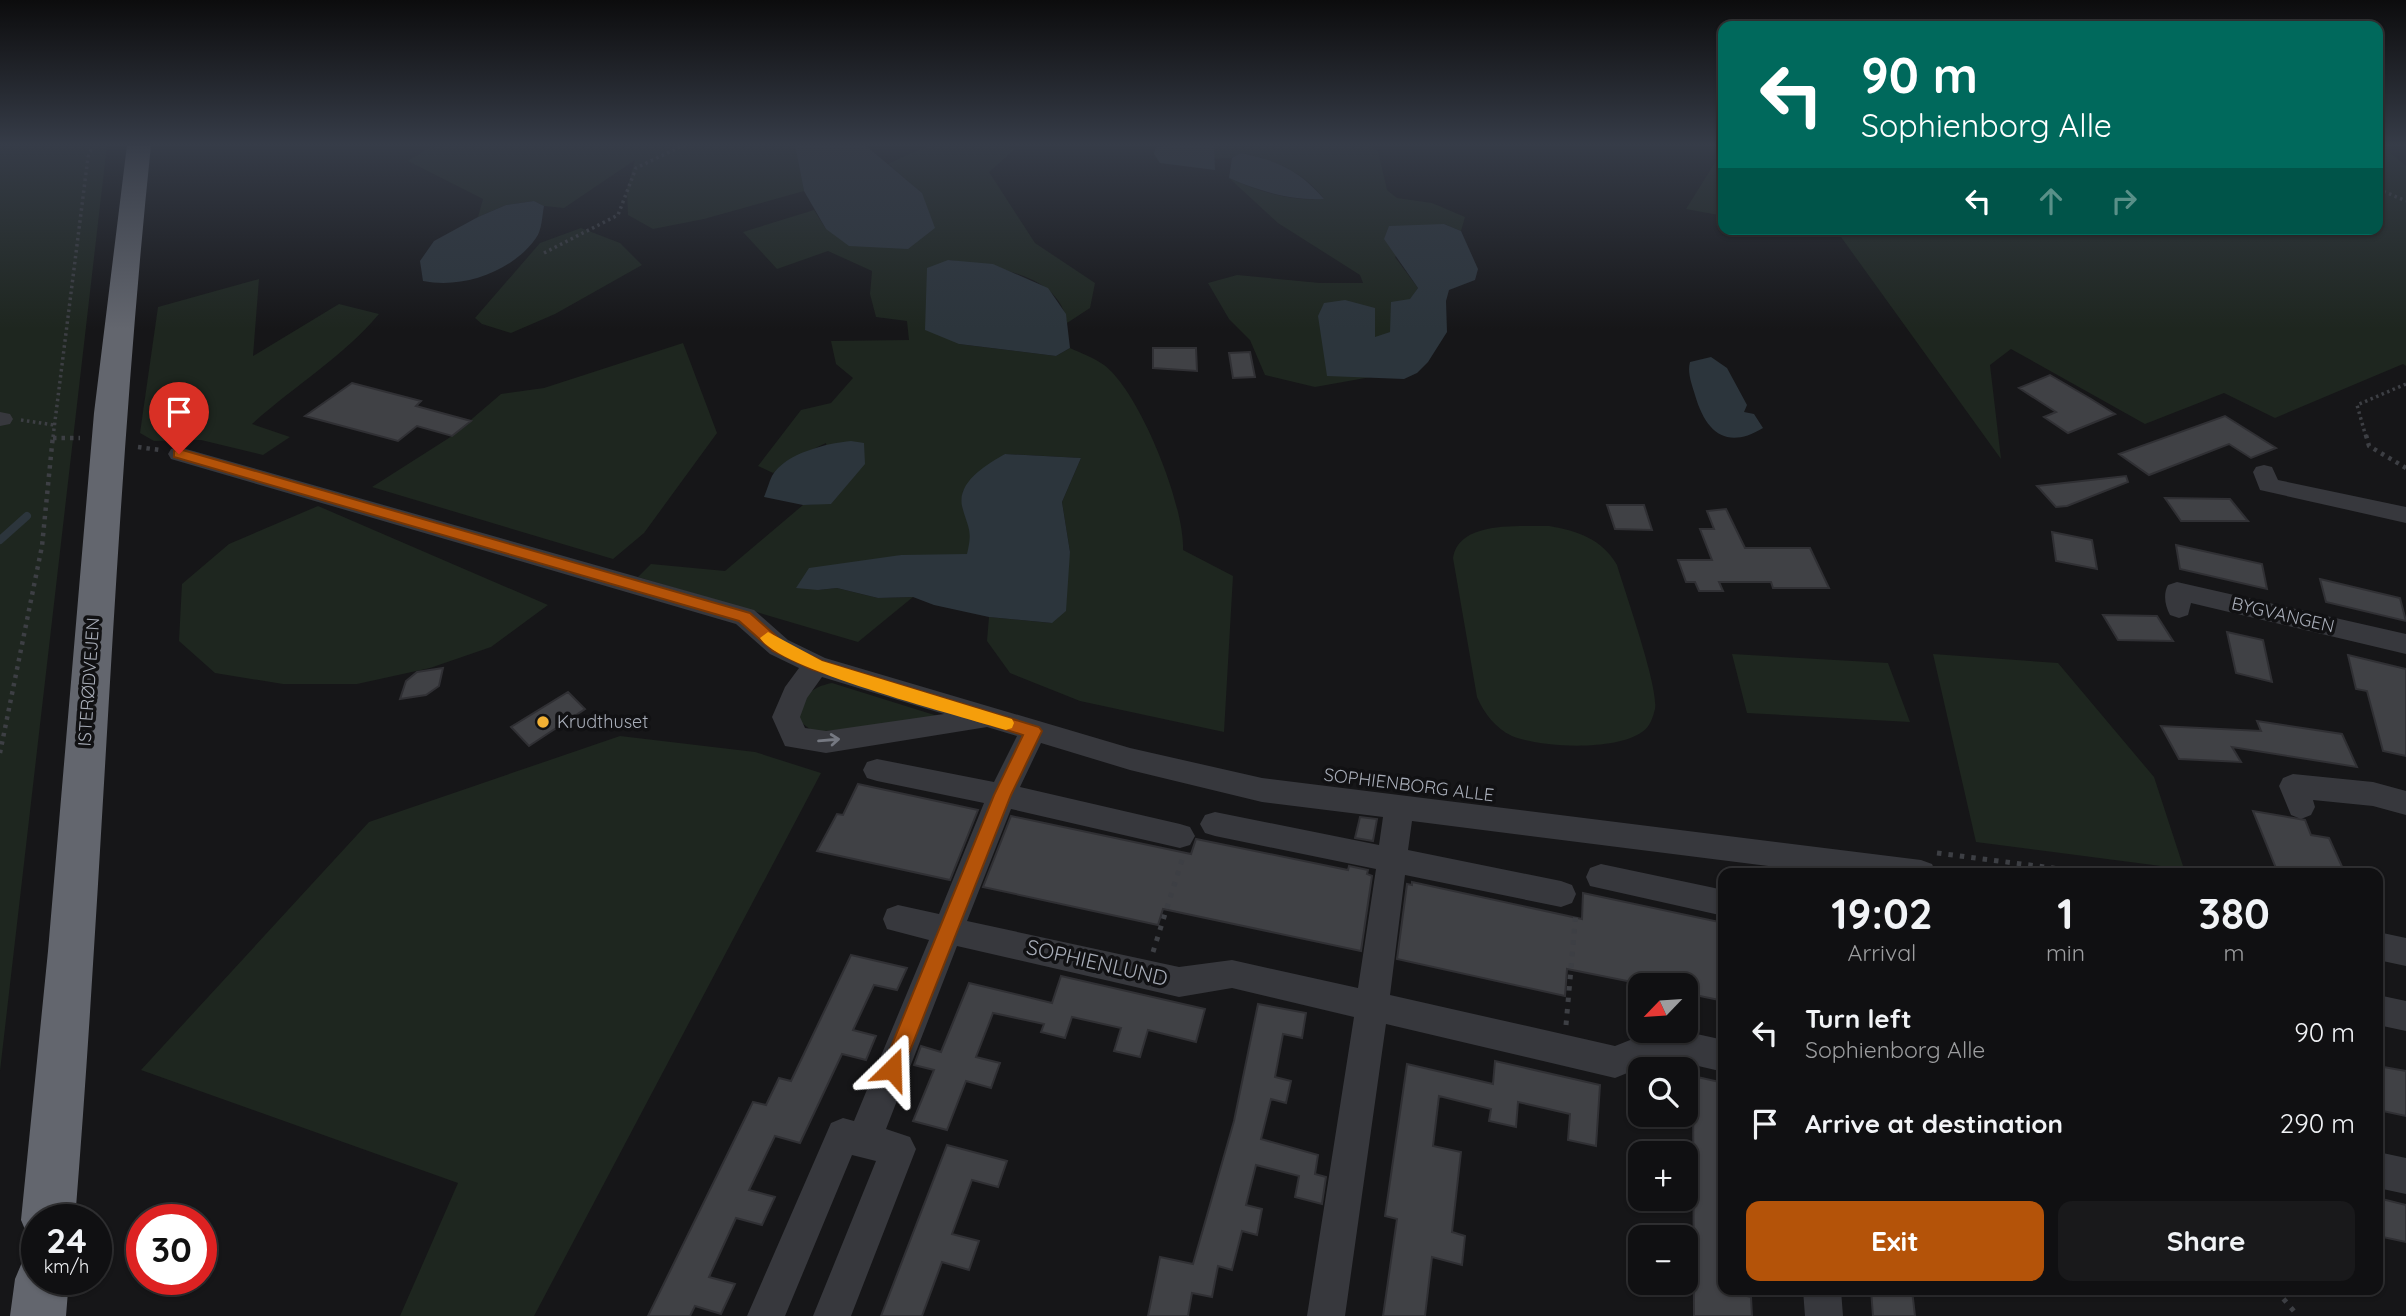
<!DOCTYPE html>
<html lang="en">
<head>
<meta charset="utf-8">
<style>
  :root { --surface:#101012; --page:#19191b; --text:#f1f3f6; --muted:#9c9d9f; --line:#303032; --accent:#b45309 }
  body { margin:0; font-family:Quicksand,sans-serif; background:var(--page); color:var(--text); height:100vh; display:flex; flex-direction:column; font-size:26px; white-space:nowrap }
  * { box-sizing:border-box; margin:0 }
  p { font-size:23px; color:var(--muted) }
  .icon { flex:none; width:38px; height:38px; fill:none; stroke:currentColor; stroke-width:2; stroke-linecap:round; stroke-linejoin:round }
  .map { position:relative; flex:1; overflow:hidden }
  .drawer { position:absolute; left:1718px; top:868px; width:665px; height:427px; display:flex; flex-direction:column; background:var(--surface); border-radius:14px; box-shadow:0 2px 5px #0004,0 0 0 2px var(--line) }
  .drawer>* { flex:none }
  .hud { position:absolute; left:1718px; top:21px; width:665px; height:214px; border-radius:14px; box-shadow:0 2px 5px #0004,0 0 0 2px var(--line); background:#00695c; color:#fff; overflow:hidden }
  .needle { width:46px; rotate:245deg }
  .tools { position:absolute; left:1628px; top:973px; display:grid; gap:14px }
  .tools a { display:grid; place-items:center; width:70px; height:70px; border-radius:14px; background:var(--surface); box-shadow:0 2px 5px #0004,0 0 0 2px var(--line); font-size:35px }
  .speed { position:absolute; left:21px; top:1204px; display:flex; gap:14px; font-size:35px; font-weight:700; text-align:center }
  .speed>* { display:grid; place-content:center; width:91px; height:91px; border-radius:50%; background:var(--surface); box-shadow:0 2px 5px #0004,0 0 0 2px var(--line); line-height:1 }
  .speed small { font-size:18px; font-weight:400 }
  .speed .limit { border:10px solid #d22; background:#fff; color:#111 }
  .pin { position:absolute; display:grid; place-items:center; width:60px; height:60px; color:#fff; margin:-72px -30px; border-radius:50% 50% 50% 0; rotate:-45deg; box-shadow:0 0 7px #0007 }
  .pin .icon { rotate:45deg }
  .me { position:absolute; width:77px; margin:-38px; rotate:22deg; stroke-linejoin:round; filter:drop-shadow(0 0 5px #0008) }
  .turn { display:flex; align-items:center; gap:24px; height:147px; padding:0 28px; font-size:32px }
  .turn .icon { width:91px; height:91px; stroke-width:2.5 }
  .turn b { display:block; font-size:49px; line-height:60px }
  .lanes { display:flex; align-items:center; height:66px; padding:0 28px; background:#0003; justify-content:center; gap:35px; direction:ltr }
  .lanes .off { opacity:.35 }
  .eta { display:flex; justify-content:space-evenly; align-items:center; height:119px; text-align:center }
  .eta b { font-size:42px; font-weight:800; line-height:49px }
  .button { display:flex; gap:14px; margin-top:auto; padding:14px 28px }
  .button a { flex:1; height:80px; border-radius:14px; background:var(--accent); color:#fff; font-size:28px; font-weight:800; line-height:80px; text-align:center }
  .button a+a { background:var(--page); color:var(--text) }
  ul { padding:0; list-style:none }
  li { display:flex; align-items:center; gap:21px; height:91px; padding:0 28px }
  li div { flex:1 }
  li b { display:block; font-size:26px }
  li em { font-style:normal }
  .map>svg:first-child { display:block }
</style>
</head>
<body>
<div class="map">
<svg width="2406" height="1316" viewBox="0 0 2406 1316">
  <rect width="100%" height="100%" fill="#161618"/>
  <path fill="#1e261f" d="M0 145H107L0 1071Z
    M433 145H795L804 191 704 219 653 229 628 215 627 189 635 160 564 208 544 206 534 201 506 205 478 217 483 199 408 161Z
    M929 145H1005L1014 150 989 172 1035 243 1095 283 1090 308 1067 323C1060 272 988 266 948 260L959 344 1056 356 1070 348C1081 353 1094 358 1104 365 1140 392 1185 506 1183 550L1233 576 1224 732 1080 701 1010 673 987 641 989 617 1051 623 1070 552 1062 502 1081 458 1005 454 963 491 962 504 972 531 968 555H901L818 590 837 588 878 598 913 597 858 642 638 577 651 564 725 571 803 505 832 503 826 443 786 462 773 473 758 466 801 410 831 403 853 378 836 364 831 341 909 340 907 321 876 317 870 294 872 271 828 251 777 269 743 232 814 210 826 229 922 193 888 164Z
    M1214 145H1368L1378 151 1387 190 1397 198 1432 203 1465 217 1461 231 1444 224 1395 257 1418 288 1391 332 1375 338V308L1327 375 1371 377 1315 387 1265 375 1250 340 1229 319 1208 283 1237 275 1320 283H1363L1360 275 1278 223 1229 178C1258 191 1291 202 1324 199 1303 171 1275 160 1242 153L1232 158 1214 159Z
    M2378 148 2388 151 2406 166V366L2403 364 2275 418 2224 393 2145 424 2011 349 1990 365 2001 459 1841 237 1797 229H2378Z
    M1724 156V216L1686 209 1718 158Z
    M581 228 620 243 642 265 555 314 511 333 482 324 475 318 540 243Z
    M259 279 253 356 339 304 379 314C343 357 294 386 252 424L290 437 263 455 201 440 154 441 140 433 158 307Z
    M683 343 717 433 644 533 613 559 372 487 452 436 501 394 544 388Z
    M318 506 548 605 491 647 430 668 357 684H283L215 673 179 641 182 584 229 544Z
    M1549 526C1578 531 1602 539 1617 565 1625 592 1659 688 1655 709 1653 717 1650 727 1642 732 1616 751 1541 748 1512 736 1495 728 1484 713 1477 697L1453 558C1459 520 1520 527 1549 526Z
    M1732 654 1888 663 1910 722 1747 713Z
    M1933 654 2058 663 2154 777 2184 869 1976 842Z
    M832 683 944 718 945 720 814 732 799 721C799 699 810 687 832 683Z
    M620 736 755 752 821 773 534 1316H400L458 1183 141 1070 369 822Z"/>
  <path fill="#2c353c" d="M795 145H865L922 193 935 228 908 249 849 246 826 229 804 191Z
    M1182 145H1214L1215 170 1160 163 1154 154 1156 147Z
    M1241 153C1279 161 1299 170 1324 199 1291 201 1259 191 1229 178L1232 158Z
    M534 201 544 206C542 216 542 230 536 238 512 272 463 289 423 281L420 261 434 241 478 217 506 205Z
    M1444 224 1461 231 1478 269 1475 280 1449 290 1446 301 1447 332 1428 362 1417 373 1404 379 1327 376 1318 316 1324 303 1345 300 1375 308V337L1390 332 1391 302 1410 299 1418 288 1384 239 1389 226Z
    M948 260 993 264 1048 288 1066 314 1070 348 1056 356 959 344 925 330 927 268Z
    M1711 357 1727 368 1747 405 1744 412 1754 414 1763 428C1727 450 1706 433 1695 395 1692 384 1687 373 1690 362Z
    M851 441 864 443 865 464 831 504 803 505 764 497C767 490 769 482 772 476 785 453 828 443 851 441Z
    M1005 454 1081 458 1062 502 1070 552 1066 611 1052 623 989 617 934 605 913 597 878 598 837 588 818 590 796 588 809 568 901 555 967 554C973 529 968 529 962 506 957 481 988 464 1005 454Z"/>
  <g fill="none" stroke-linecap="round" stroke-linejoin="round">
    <path stroke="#2c353c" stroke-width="8" d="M0 540 27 516"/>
  </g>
  <path fill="#404145" stroke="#303034" stroke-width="2" d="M1153 348H1196L1197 371 1153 368Z
    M1250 352 1255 377 1233 378 1229 353Z
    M2050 375 2091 399 2115 414 2068 433 2044 417 2056 412 2019 388Z
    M352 383 421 401 416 406 471 421 452 436 417 426 398 441 305 416Z
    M2225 416 2276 448 2251 458 2229 444 2149 475 2119 454Z
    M2126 476 2128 482 2067 506 2056 507 2037 486Z
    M2165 498 2230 499 2248 521H2181Z
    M1607 505H1644L1652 530 1615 529Z
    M1726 509 1745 548H1810L1829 588H1773L1771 582H1719L1723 591H1699L1695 582H1686L1678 560H1712L1700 529H1714L1707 511Z
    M2052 532 2092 540 2097 569 2056 561Z
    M2176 545 2262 564 2267 589 2180 569Z
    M2320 579 2400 598 2406 621 2326 602Z
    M2103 615 2157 616 2173 641 2118 640Z
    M2227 632 2263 640 2272 682 2236 673Z
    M2348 655 2406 669V756L2383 751 2367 691 2356 689Z
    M443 668 439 686 426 695 400 699 406 681 417 672Z
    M568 692 585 709 529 746 511 727Z
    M2257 721 2342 734 2357 767 2232 747 2241 762 2179 759 2161 726 2261 731Z
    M858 784 978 810 950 880 817 851 837 814 843 815Z
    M2253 811 2305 820 2311 835 2329 838 2344 871 2321 868 2323 873H2309L2276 868Z
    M1011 816 1191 854 1196 839 1348 870 1349 866 1368 870 1367 874 1372 876 1361 951 1163 909 1158 925 983 887Z
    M1360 817 1377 819 1373 841 1355 838Z
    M1412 882 1582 919 1583 893 1724 923V1001L1685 993V985H1647L1567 969 1565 996 1397 959 1407 884 1412 885Z
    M851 955 907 968 897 990 874 985 853 1030 876 1036 866 1060 842 1054 800 1143 775 1136 749 1190 775 1197 762 1225 736 1218 709 1277 735 1284 721 1314 695 1306 690 1316H648L753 1102 766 1105 779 1078 791 1081Z
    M1061 976 1205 1009 1196 1042 1148 1030 1140 1057 1114 1051 1121 1028 1072 1017 1065 1038 1041 1032 1044 1024 993 1013 976 1057 1000 1063 991 1088 966 1081 947 1130 913 1121 934 1070 914 1065 921 1046 941 1052 969 983 1052 1003Z
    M1258 1004 1306 1013 1302 1038 1283 1034 1275 1077 1291 1081 1286 1103 1271 1099 1261 1139 1318 1155 1315 1174 1326 1177 1322 1204 1295 1197 1299 1176 1256 1165 1246 1205 1262 1209 1257 1235 1242 1231 1232 1270 1218 1266 1212 1297 1192 1293 1188 1316H1148L1160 1257 1193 1264 1234 1121Z
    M1495 1061 1600 1085 1596 1146 1568 1140 1570 1114 1518 1102 1516 1127 1489 1121 1491 1109 1439 1096 1433 1146 1461 1152 1452 1232 1465 1236 1462 1265 1432 1257 1425 1316H1383L1397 1219 1385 1216 1407 1064 1493 1084Z
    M2378 1066 2406 1071V1116L2378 1110Z
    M1693 1076 1724 1083V1290L1751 1297 1752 1316H1694Z
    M947 1145 1007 1161 998 1187 972 1180 952 1234 979 1241 969 1270 942 1262 922 1316H881Z
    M2378 1198 2406 1205V1242L2378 1236Z
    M1871 1290H1912L1915 1316H1873Z"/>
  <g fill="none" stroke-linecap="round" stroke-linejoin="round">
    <path stroke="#3d3f44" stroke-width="3.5" stroke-dasharray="2.5 3.5" stroke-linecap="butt" d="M2378 189 2406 201
      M544 253 618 215 636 168 684 145
      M21 420 54 425
      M53 437 88 157 93 145
      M2366 437 2357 405 2406 384"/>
    <path stroke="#3d3f44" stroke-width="4.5" stroke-dasharray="3.5 5" stroke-linecap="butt" d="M2366 435 2369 446 2406 468
      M53 438H80
      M138 447 160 450
      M0 753 42 546 53 435"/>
    <path stroke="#3d3f44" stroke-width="5" stroke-dasharray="4.5 7" stroke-linecap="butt" d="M1937 853 2091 873
      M1153 952 1183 857
      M1566 1025 1576 912
      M2276 1290 2298 1316"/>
    <path fill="#37383d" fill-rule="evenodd" d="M0 412 10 414 13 419 10 424 0 426Z
      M179 447 754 610 788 640 825 658 1130 748 1262 778 1921 860 1932 864 1936 873H1823L1412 821 1408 850 1561 881 1572 885 1576 894 1572 903 1561 907 1405 875 1390 995 1615 1046 1653 1031H1683L1724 1040V1072L1664 1058 1615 1078 1386 1024 1345 1316H1307L1354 1017 1232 988 1179 997 957 946 886 1129 910 1137 916 1149 851 1316H813L876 1161 852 1155 785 1316H747L831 1123 843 1118 854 1121 929 940 887 929 883 919 887 909 898 905 939 914 984 803 877 781 867 778 863 770 867 762 877 759 994 782 1017 736 987 727 826 753 785 746 772 717 785 687 799 668 770 654 736 624 171 459 168 454 171 449ZM822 677 944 714 826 731 805 728 800 717 807 698ZM1041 743 1130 770 1262 802 1383 817 1379 845 1215 812 1205 815 1200 824 1205 833 1215 836 1376 869 1358 988 1232 960 1179 967 967 921 1011 809 1180 848 1190 845 1195 836 1190 827 1180 824 1020 787Z
      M2264 465 2272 467 2278 480 2406 507V523L2260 490 2253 472 2256 467Z
      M2177 582 2406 634V654L2191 603 2188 615 2179 618 2170 615C2165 606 2163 594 2168 585Z
      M2293 774 2373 782 2406 791V815L2373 806 2313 800 2315 807 2311 815 2301 819 2291 815 2279 786 2283 778Z
      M1601 864 1724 890V916L1590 886 1586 877 1590 868Z
      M2378 932 2406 938V966L2378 960Z
      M2378 995 2406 1001V1031L2378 1025Z
      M2378 1152 2406 1158V1194L2378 1188Z
      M1803 1290H1841L1843 1316H1805Z"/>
    <path fill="#63666e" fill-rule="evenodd" d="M127 145H151C114 502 104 862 75 1220H37V1242L29 1239 21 1220 48 951 94 413Z
      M37 1254V1279H69L66 1316H10L15 1279 23 1260Z"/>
  </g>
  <defs><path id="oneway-shaft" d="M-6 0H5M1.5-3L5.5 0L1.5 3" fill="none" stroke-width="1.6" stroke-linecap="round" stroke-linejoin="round" transform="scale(1.75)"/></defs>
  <use stroke="#757881" href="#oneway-shaft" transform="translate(829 740) rotate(-5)"/>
  <linearGradient id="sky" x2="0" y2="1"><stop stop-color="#0c0c0d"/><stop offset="0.44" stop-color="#363c48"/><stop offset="1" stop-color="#363c48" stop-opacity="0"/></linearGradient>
  <rect width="2406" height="329" fill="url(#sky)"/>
  <path fill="#b45309" stroke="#753606" stroke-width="2" d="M179 449 750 613 784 643 822 661 1039 727 1042 731 1011 795 900 1076 892 1079 885 1076 882 1069 994 795 1023 735 811 669 773 651 739 621 174 457V451Z"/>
  <path fill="#f59e0b" d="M768 632 822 661 1012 719 1014 723 1012 728 1006 730C961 716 780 670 760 638Z"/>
  <circle fill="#f2b134" stroke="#111113" stroke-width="2.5" cx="543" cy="722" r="7"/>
  <g text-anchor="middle" stroke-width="7" stroke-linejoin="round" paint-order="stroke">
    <g font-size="18" fill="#a8adb8" stroke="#111113">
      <text transform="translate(2283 615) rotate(13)" y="6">BYGVANGEN</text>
      <text transform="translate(89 682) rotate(-86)" y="6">ISTERØDVEJEN</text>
      <text transform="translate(1409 785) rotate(7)" y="6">SOPHIENBORG ALLE</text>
    </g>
    <g font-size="18" fill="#a8adb8" stroke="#111113" text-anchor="start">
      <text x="557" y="728">Krudthuset</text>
    </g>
    <g font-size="21" fill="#a8adb8" stroke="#111113">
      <text transform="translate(1097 963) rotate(13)" y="7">SOPHIENLUND</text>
    </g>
  </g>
</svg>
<div class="tools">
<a><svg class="needle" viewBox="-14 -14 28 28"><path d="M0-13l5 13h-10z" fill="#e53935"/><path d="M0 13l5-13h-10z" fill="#9c9d9f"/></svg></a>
<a><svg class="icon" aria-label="search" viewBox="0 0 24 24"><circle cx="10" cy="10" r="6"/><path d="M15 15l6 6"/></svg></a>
<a>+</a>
<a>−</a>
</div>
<div class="speed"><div>24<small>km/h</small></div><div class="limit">30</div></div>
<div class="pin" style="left:179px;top:454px;background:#d93025"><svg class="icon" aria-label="arrive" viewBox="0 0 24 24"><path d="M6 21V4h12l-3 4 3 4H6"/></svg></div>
<svg class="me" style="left:892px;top:1069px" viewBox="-20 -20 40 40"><path d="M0-17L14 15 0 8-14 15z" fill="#b45309" stroke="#fff" stroke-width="4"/></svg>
<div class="hud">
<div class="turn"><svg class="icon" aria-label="left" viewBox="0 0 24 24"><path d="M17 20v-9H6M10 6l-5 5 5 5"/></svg><div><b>90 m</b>Sophienborg Alle</div></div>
<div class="lanes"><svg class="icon" aria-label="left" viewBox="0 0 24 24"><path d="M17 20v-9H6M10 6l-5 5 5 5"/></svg><svg class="icon off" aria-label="ahead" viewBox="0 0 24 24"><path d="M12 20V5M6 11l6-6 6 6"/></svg><svg class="icon off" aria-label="right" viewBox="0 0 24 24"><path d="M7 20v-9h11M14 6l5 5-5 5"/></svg></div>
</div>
<section class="drawer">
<div class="eta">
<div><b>19:02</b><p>Arrival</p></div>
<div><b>1</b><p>min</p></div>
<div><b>380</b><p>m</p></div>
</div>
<ul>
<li><svg class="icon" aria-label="left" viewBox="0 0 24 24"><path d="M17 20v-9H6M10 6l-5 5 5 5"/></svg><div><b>Turn left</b><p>Sophienborg Alle</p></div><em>90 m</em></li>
<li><svg class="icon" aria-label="arrive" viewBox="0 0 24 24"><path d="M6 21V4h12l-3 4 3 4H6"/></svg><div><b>Arrive at destination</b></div><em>290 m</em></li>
</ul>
<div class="button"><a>Exit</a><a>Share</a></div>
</section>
</div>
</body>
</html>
